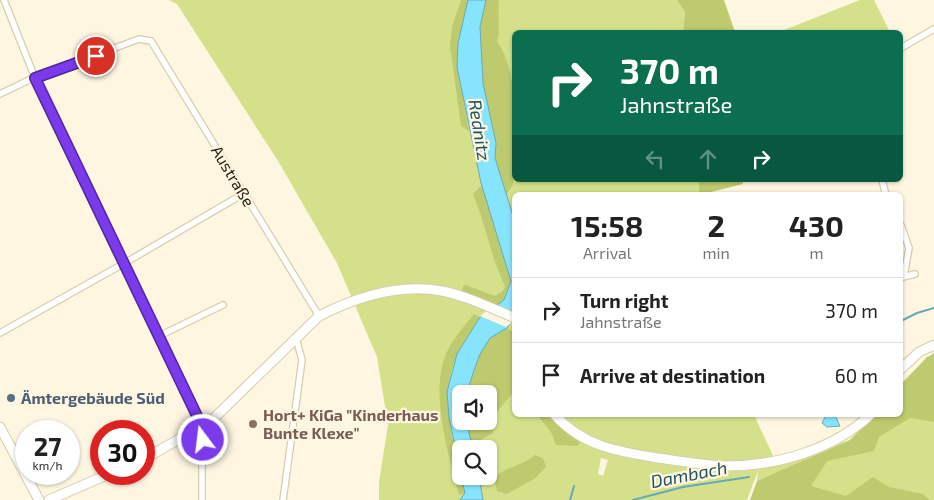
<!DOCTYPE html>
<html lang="en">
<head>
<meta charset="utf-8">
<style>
  :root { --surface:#fff; --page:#f2f2f2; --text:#222; --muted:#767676; --line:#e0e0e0 }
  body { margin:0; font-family:"Exo 2",sans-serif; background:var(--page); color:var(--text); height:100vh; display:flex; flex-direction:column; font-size:19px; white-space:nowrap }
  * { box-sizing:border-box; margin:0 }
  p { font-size:16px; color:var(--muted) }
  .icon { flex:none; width:28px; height:28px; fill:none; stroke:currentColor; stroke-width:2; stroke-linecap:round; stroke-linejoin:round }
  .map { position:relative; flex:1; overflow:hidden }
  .drawer { position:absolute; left:512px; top:192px; width:391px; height:225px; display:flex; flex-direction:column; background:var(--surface); border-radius:8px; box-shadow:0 1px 4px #0004 }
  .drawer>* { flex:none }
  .guide { position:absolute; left:512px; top:30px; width:391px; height:152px; border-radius:8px; box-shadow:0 1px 4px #0004; background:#0b6e4f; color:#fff; overflow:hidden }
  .controls { position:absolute; left:452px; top:385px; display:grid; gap:10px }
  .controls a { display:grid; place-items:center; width:45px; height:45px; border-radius:8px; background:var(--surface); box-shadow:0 1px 4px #0004; font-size:25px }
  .speed { position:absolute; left:15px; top:420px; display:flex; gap:10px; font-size:25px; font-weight:700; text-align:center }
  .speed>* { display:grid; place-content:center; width:65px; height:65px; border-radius:50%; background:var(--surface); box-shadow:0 1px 4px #0004; line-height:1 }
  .speed small { font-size:12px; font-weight:400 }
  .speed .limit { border:8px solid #d22; background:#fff; color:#111 }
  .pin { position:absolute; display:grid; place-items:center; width:42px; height:42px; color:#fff; margin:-21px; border:2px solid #fff; border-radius:50%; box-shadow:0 1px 5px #0007 }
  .me { position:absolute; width:55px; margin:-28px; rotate:345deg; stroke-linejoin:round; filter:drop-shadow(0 0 4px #0008) }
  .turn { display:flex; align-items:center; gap:18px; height:105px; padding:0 25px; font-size:22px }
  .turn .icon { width:65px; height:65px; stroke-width:2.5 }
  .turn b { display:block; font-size:35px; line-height:42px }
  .lanes { display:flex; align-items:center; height:48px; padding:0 25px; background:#0003; justify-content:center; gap:25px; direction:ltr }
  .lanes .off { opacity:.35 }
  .eta { display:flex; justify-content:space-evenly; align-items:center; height:85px; text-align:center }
  .eta b { font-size:30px; font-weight:700; line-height:35px }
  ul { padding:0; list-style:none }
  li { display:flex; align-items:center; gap:15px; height:65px; padding:0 25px; border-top:1px solid var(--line) }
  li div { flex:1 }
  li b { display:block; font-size:19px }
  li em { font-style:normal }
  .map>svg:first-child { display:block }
</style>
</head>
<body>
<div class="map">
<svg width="934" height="500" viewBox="0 0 934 500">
  <rect width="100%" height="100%" fill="#fef6e1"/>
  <path fill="#d4e18a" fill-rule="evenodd" d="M169 0H677L685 12 683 32H515V180H699V195H515V415H754L777 464 816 453 849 440 867 423 901 415V383L934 352V500H754L766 477 757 481 758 471 747 500H379V482L388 425 377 357 337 263 278 161 177 4ZM461 394H489V421H461ZM461 449H489V476H461ZM601 458 608 460 603 476 598 474Z
    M860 0H874L890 32H779Z"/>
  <path fill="#bdca6d" d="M461 0H468L458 43 457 67 469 131 461 126 450 46 452 27Z
    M486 0H499C497 15 501 28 497 42 519 69 515 135 515 169L513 171V185L506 195 495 158 496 143 483 83 480 27Z
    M677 0H724L735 32H683L685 12Z
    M699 180H742L743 184 699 195Z
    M482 185 511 281 504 300 497 305 462 291 463 286 466 285 495 296 503 291 505 286C490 256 486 224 473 194Z
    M474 314 480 317C473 329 463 341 458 353 437 397 455 448 465 493L459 495C449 456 427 386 449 348 455 336 465 325 474 314Z
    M507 328 515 333V394L511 395 491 419 493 433 480 440 479 449H473L466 421H489V394H466C470 376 477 352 490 338 494 334 502 331 507 328Z
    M934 354V422L910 418 879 437 874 451 827 461 811 486 846 496 873 477 889 487 923 494 930 500H750L757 481 851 440 874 415H901V385L927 357Z
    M537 415H548L580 443 577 446 556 445 551 432Z
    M535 455 543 458 546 467 534 479 507 494 497 491 494 479C503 467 521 467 535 455Z"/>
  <path fill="#87e4fd" stroke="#69a9b7" d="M468 0H486L480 27 483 83 496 143 495 158 515 222V315L507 328 490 338 479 356 466 394H461V421H466L473 449H461V476L449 417 447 392 457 354 480 317 504 300 511 281 481 183 457 67 458 43Z
    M826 415H835L840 426 827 427 822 423Z
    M461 476H479L483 500H460L465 493Z"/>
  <path fill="#fef6e1" d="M494 305 515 320 506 327 480 316Z"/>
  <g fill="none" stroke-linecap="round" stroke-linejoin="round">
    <path stroke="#69a9b7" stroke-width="2" d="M901 321 917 313 934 308
      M570 500 574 486
      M633 500 683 487 749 477"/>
    <g stroke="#d9ccab" stroke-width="8">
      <path id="street" d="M4 0 35 78 202 428V500
        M901 48 934 29
        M0 94 29 80 139 39 151 41 319 316
        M882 180 886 195
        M901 225 909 248 904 276
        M903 277 915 274
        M0 333 123 264 243 194
        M159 336 223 305
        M283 500 302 360 296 338"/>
    </g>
    <g stroke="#d9ccab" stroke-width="11">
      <path id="secondary" d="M901 369 919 352 934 345
        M555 415C582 446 619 452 658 458 680 461 703 465 726 466 776 466 833 450 870 415
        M0 427 39 500
        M144 459 211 421 319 316C356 297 400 283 442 291 467 296 491 308 515 318
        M49 500 109 474"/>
    </g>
    <use href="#street" stroke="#fff" stroke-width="5.5"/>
    <use href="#secondary" stroke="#fff" stroke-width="9"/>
  </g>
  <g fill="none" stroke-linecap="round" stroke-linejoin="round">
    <g stroke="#51269a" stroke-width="12">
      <path id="route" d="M96 56 35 78 199 420 203 440"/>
    </g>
    <use href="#route" stroke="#7c3aed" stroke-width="9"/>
  </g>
  <circle fill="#5c6f8a" stroke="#fef6e1" stroke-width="2" cx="11" cy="398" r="5"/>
  <circle fill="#8d6e63" stroke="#fef6e1" stroke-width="2" cx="253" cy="424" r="5"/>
  <g text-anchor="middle" stroke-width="4.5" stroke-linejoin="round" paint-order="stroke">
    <g font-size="16" fill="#241f13" stroke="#fef6e1">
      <text transform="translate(233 176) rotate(59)" y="6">Austraße</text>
    </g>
    <g font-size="16" font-weight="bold" fill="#4e5e75" stroke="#fef6e1" text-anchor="start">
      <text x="21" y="404">Ämtergebäude Süd</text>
    </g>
    <g font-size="16" font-weight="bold" fill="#785e54" stroke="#fef6e1" text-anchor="start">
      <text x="263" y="421">Hort+ KiGa "Kinderhaus<tspan x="263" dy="18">Bunte Klexe"</tspan></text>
    </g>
    <g font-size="18" font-style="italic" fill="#1f5461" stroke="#fef6e1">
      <text transform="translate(479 130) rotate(81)" y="6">Rednitz</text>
      <text transform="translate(689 475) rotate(-11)" y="6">Dambach</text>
    </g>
  </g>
</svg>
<div class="controls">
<a><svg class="icon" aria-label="sound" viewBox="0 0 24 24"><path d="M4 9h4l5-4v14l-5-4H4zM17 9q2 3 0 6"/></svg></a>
<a><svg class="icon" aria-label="search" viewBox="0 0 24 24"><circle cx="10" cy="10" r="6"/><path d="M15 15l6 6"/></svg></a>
</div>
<div class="speed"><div>27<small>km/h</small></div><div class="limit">30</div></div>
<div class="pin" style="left:96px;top:56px;background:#d93025"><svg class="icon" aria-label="arrive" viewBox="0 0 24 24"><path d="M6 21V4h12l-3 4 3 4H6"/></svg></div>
<svg class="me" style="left:203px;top:440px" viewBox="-20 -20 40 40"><circle r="17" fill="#7c3aed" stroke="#fff" stroke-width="3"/><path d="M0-11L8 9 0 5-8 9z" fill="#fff"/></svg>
<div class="guide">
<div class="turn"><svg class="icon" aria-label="right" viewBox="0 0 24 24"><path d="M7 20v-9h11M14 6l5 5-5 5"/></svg><div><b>370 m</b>Jahnstraße</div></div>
<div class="lanes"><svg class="icon off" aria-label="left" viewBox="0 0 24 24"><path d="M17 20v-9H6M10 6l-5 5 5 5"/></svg><svg class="icon off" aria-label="ahead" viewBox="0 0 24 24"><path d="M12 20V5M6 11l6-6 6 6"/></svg><svg class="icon" aria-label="right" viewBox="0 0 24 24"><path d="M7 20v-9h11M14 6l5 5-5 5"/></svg></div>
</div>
<section class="drawer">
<div class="eta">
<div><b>15:58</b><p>Arrival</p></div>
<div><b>2</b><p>min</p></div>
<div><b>430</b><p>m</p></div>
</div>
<ul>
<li><svg class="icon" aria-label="right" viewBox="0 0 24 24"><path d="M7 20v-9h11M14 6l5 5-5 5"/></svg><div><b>Turn right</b><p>Jahnstraße</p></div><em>370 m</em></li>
<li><svg class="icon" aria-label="arrive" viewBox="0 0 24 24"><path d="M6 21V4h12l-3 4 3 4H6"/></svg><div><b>Arrive at destination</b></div><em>60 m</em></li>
</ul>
</section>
</div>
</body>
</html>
